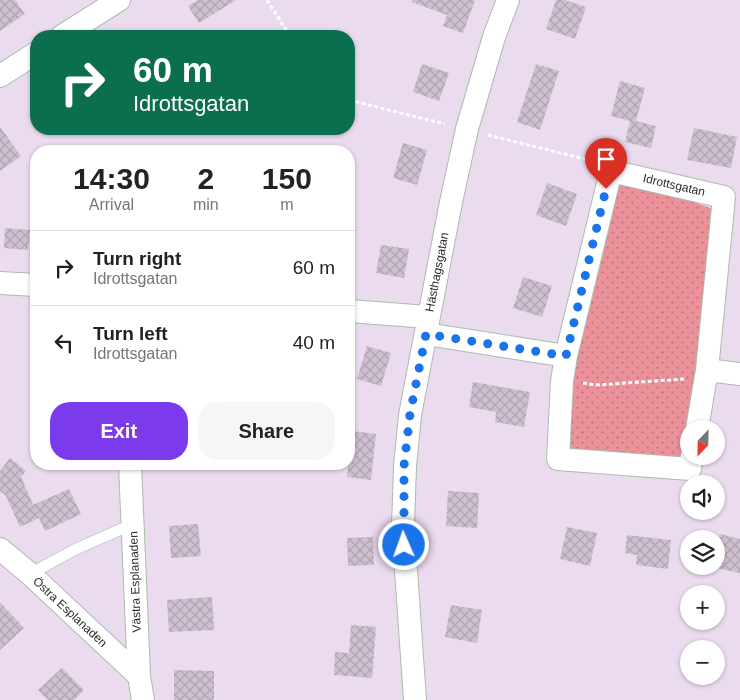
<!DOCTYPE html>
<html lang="en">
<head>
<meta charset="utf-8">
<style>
  :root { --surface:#fff; --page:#f6f6f6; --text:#222; --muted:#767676; --line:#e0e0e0; --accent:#7c3aed }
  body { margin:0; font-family:Arial,sans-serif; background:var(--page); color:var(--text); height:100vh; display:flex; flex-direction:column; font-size:19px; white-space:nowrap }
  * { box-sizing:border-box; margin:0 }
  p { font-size:16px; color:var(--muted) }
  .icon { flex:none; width:28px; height:28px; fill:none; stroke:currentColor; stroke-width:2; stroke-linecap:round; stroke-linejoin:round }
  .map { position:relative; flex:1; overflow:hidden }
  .details { position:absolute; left:30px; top:145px; width:325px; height:325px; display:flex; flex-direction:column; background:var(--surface); border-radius:20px; box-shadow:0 1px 4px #0004 }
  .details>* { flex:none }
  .guide { position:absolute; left:30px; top:30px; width:325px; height:105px; border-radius:20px; box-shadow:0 1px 4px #0004; background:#0b6e4f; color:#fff; overflow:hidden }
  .needle { width:32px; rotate:202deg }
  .tools { position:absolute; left:680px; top:420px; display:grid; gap:10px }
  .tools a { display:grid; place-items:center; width:45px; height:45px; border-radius:50%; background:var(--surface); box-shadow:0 1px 4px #0004; font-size:25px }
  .pin { position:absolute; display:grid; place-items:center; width:42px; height:42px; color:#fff; margin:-51px -21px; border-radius:50% 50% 50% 0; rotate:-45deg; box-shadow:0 0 5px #0007 }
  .pin .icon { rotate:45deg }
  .me { position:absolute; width:55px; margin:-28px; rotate:358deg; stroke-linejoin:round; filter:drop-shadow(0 0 4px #0008) }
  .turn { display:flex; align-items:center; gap:18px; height:105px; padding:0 20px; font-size:22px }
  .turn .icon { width:65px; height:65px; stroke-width:2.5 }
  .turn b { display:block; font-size:35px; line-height:42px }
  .eta { display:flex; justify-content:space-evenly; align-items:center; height:85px; text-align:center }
  .eta b { font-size:30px; font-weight:700; line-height:35px }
  .primary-button { display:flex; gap:10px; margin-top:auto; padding:10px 20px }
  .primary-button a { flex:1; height:58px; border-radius:20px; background:var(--accent); color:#fff; font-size:20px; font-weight:700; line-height:58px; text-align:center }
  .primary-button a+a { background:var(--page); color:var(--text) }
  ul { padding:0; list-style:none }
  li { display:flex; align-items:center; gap:15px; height:75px; padding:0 20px; border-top:1px solid var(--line) }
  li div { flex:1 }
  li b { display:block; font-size:19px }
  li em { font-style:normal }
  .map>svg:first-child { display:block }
</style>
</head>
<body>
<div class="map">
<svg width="740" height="700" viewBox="0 0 740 700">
  <defs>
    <pattern id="park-dots" width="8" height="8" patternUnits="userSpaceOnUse" patternTransform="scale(1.25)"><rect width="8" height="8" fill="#ea919a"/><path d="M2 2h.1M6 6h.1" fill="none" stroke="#be777e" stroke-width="1.8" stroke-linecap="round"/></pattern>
    <pattern id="building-cross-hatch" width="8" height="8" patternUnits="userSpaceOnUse" patternTransform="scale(1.25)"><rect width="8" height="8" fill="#cebfcf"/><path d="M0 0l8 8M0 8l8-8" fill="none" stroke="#b1a4b2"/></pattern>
  </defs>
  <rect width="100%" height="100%" fill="#eadbee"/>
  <path fill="url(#park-dots)" d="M611 172 713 209 715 254 689 429V456L686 470 562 458 563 366Z"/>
  <path fill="url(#building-cross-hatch)" d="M0 0H15L25 14 0 31Z
    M198 0H236L199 23 188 6Z
    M412 0H475L463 33 443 26 447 15 412 2Z
    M556 0H565L586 7 575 39 546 29Z
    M422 64 449 73 439 101 413 92Z
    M536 64 559 71 540 130 517 122Z
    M620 81 645 88 636 121 656 126 651 148 625 142 630 121 611 116Z
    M0 127 21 156 0 171Z
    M694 128 737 137 731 168 687 160Z
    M403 143 427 150 417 185 393 178Z
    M547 183 577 194 566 226 536 215Z
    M5 228 30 230 28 250 4 248Z
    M381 245 409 249 404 278 376 273Z
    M523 277 552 286 542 317 513 308Z
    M367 346 391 353 381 386 357 379Z
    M473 382 530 392 524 427 495 422 496 412 469 407Z
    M352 431 376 434 371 480 347 477Z
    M10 458 26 471 21 477 39 518 20 527 6 496 0 491V471Z
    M69 489 81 514 45 531 33 505Z
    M448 491 479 493 477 528 446 526Z
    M198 524 201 556 171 558 169 526Z
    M567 527 597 533 590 566 560 559Z
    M720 534 740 539V573L716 568V549Z
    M627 535 671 540 668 569 636 565 637 555 625 553Z
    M373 537 374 565 348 566 347 538Z
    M212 597 214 630 169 632 167 600Z
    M0 602 24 628 0 650Z
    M451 605 482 610 477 643 445 637Z
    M351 625 376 627 372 678 334 675 335 652 349 653Z
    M62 668 84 690 74 700H48L38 690Z
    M174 670 214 671V700H174Z"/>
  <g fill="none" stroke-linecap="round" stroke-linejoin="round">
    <g stroke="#abbcac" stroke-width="12">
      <path id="service" d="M30 574 76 549 133 524"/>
    </g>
    <g stroke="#abbcac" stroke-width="24">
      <path id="minor" d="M62 36 119 0
        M0 76 36 53
        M0 283 36 285
        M349 311 428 317
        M426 334 566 356
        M707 370 740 374
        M692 456 690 469 558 459 562 381 566 356 611 171 724 197 707 370 697 429
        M130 464 139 676 143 700
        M0 549 30 574 139 676
        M415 700 403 527 405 466 410 415 451 202 467 129 494 37 508 0"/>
    </g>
    <path stroke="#fff" stroke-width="3" stroke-dasharray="4 2.5" stroke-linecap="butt" d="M267 0 290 36
      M349 100 445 124
      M488 135 593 161
      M583 383 597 385 684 379"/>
    <use href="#service" stroke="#fff" stroke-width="11"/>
    <use href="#minor" stroke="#fff" stroke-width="22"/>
  </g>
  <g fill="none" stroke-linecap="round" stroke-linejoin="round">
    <path stroke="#1a73e8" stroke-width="9" stroke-dasharray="0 16.2" d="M404 545V466L410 414 426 334 566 356 606 189"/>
  </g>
  <g text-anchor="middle" stroke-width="4" stroke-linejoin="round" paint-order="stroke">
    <g font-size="12" fill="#2a2a2a" stroke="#fff">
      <text transform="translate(674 185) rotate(13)" y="4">Idrottsgatan</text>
      <text transform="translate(437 272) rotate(-79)" y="4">Hästhagsgatan</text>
      <text transform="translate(135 582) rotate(-92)" y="4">Västra Esplanaden</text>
      <text transform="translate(70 612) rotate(43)" y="4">Östra Esplanaden</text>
    </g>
  </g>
</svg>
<div class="tools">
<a><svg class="needle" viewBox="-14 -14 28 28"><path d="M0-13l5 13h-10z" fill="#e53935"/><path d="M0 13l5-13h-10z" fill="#767676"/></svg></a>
<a><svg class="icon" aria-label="sound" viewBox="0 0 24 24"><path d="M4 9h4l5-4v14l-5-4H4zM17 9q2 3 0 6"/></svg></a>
<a><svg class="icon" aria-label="layers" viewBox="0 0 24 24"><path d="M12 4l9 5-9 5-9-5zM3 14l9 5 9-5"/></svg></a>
<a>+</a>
<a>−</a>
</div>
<div class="pin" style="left:606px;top:189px;background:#d93025"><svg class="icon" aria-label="arrive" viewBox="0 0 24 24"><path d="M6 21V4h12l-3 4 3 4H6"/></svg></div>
<svg class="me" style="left:404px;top:545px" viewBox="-20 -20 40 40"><circle r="17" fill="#1a73e8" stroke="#fff" stroke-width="3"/><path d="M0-11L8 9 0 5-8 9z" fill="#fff"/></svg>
<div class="guide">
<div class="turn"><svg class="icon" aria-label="right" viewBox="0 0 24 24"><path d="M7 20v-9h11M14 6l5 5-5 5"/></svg><div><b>60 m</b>Idrottsgatan</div></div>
</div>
<section class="details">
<div class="eta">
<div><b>14:30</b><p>Arrival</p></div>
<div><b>2</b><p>min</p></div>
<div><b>150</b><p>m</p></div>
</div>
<ul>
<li><svg class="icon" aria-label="right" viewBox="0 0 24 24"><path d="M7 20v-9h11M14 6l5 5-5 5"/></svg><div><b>Turn right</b><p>Idrottsgatan</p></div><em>60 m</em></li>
<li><svg class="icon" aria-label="left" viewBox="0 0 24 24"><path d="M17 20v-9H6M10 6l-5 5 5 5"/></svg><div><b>Turn left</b><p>Idrottsgatan</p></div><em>40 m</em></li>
</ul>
<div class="primary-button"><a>Exit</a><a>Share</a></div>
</section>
</div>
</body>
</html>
